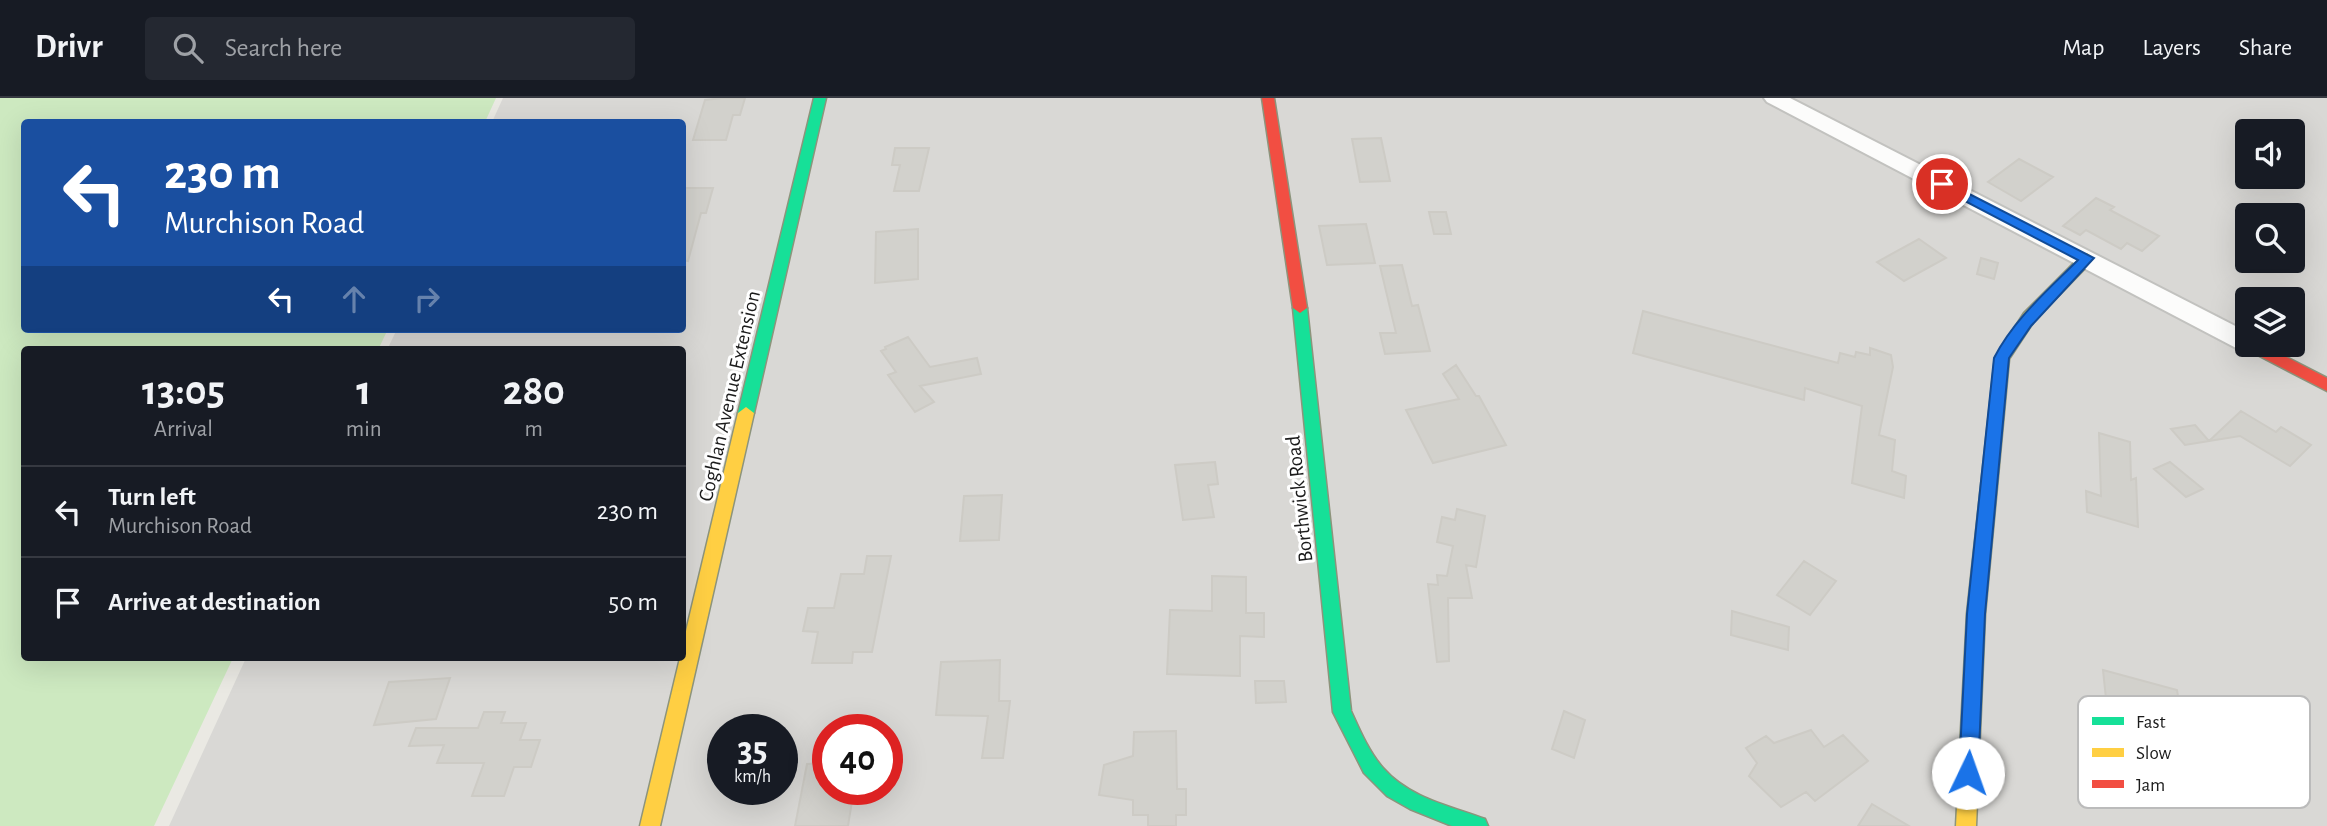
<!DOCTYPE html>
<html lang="en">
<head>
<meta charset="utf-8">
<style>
  :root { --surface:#171b24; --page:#242831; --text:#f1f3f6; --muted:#9ea1a6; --line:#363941 }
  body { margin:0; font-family:"Alegreya Sans",sans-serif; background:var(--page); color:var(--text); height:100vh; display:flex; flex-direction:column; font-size:26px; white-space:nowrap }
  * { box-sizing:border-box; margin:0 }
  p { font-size:23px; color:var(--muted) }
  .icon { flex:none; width:38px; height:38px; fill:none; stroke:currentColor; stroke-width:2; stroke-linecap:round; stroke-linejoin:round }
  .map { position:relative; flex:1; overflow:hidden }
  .sheet { position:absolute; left:21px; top:248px; width:665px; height:315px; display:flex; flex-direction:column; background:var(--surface); border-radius:7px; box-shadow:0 7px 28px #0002 }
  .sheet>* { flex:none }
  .hud { position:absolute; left:21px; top:21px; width:665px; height:214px; border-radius:7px; box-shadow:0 7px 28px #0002; background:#1a4fa0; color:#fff; overflow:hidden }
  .tools { position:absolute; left:2235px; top:21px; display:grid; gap:14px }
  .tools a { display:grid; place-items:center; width:70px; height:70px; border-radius:7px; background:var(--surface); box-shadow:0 7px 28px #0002; font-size:35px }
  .speed { position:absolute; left:707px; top:616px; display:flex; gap:14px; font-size:35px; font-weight:700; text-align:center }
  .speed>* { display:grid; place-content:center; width:91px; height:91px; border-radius:50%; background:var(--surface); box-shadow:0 7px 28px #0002; line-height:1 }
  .speed small { font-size:18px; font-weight:400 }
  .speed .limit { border:10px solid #d22; background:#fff; color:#111 }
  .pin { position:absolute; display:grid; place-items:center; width:60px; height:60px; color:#fff; margin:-30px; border:4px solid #fff; border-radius:50%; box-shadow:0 2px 7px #0007 }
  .me { position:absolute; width:77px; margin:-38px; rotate:3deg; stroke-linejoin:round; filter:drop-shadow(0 0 5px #0008) }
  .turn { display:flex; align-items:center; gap:24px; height:147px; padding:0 28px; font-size:32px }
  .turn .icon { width:91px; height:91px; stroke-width:2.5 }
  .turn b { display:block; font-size:49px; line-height:60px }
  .lanes { display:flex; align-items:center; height:66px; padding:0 28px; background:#0003; justify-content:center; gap:35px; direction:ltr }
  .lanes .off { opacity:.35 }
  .eta { display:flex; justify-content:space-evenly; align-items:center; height:119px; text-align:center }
  .eta b { font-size:42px; font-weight:700; line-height:49px }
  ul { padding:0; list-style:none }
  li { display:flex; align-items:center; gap:21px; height:91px; padding:0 28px; border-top:2px solid var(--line) }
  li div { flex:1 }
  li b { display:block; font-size:26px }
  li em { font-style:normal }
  header { display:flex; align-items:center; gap:42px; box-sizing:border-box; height:98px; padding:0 35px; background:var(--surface); border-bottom:2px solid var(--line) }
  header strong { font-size:33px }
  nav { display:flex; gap:38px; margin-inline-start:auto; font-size:24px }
  .search { width:490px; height:63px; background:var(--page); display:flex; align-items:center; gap:18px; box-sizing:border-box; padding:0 24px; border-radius:7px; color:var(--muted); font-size:26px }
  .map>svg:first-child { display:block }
</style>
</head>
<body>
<header>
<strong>Drivr</strong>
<div class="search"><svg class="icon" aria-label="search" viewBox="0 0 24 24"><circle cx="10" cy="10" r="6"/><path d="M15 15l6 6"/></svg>Search here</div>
<nav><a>Map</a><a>Layers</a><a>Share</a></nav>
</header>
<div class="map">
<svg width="2327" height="728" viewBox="0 0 2327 728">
  <rect width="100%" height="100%" fill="#eae9e3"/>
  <path fill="#d9d8d5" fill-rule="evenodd" d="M503 0H2327V728H169L246 560H682V252H387L397 231H682V24H492ZM2247 33H2292V79H2247ZM2247 117H2292V163H2247ZM2247 201H2292V247H2247ZM723 632H782V691H723ZM828 632H887V691H828Z"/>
  <path fill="#cde9c0" d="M0 0H496L485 24H24V231H388L378 252H24V560H233L154 728H0Z"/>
  <path fill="#d2d1cc" stroke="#cdcbc5" stroke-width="2" d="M722 0H745L740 17H733L726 42H693L705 2Z
    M1381 40 1390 83 1360 84 1352 41Z
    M895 50H929L919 93H894L900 67H892Z
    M2019 61 2053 79 2021 103 1988 84Z
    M682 90H713L706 115H701L688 163 682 162Z
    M2096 100 2114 109 2110 112 2159 138 2142 153 2127 145 2121 151 2086 132 2080 137 2063 128Z
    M1429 114H1446L1451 136H1434Z
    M1366 126 1375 165 1327 167 1319 128Z
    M918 131V181L875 185 876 134Z
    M1919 141 1946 160 1904 183 1877 164Z
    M1981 160 1998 165 1994 181 1977 176Z
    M1402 167 1412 208 1418 207 1430 253 1385 256 1380 235H1396L1380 168Z
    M1643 213 1838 265 1840 255 1855 259 1856 254 1870 257V250L1891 257 1893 269 1879 337 1895 342 1892 373 1906 378 1904 400 1852 385 1862 308 1805 290 1804 302 1633 255Z
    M908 239 930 269 977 260 981 276 920 288 934 304 915 314 888 277 896 274 881 253 886 251 885 249Z
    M1456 267 1476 298H1479L1506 347 1433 365 1406 312 1459 301 1443 276Z
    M2241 313 2276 334 2281 329 2311 347 2290 368 2240 338 2209 343Z
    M2195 327 2209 343 2185 347 2171 331Z
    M2099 335 2130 344 2131 382 2136 380 2138 429 2087 414 2086 393 2101 398Z
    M1215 364 1218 386 1208 387 1214 419 1183 422 1175 367Z
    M2170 364 2203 391 2186 399 2154 371Z
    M1002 397 999 442 960 443 964 398Z
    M1457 411 1485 418 1476 469 1466 467 1472 500H1448L1449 563 1437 564 1428 486 1438 487 1437 477 1447 478 1453 448 1437 444 1442 419 1455 422Z
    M867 458H891L872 554H853L852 565H812L818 534 803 533 808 510H834L841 476H864Z
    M1804 463 1836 483 1810 517 1777 497Z
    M1212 478 1246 479V515H1264V539L1240 538V578L1167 576 1170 512 1212 513Z
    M1732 513 1789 529 1788 552 1731 537Z
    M1000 562 999 603H1010L1003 660H982L988 618 936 617 941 564Z
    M2103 572 2177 592 2190 673 2137 658 2132 618 2107 610Z
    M450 580 436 621 374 627 389 584Z
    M1255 583H1284L1286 604 1256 605Z
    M1564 613 1585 622 1574 660 1552 651Z
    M484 614H505L501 625H526L520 642H540L531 669H514L504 698H472L484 665H437L444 647 409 648 416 630H478Z
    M1811 632 1824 649 1843 637 1868 663 1815 703 1806 694 1781 709 1749 678 1757 665 1746 650 1766 638 1774 645Z
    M1176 633 1177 691H1186V717H1176V728H1148V717H1133V702L1099 697 1104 667 1133 658 1134 634Z
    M828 665V691H854L848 728H795L807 666Z
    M1872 706 1909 728H1858Z"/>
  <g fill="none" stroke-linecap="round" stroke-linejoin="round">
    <g stroke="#c2c2bf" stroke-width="4">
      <path id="street" d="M1764 0H1790L2247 234V247H2258L2256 251 2247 254 2238 251 1767 4Z"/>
    </g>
    <g stroke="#8d947c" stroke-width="3">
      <path id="fast" d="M814 0H826L754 315 746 321 738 315Z
        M1300 205 1307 210 1351 613C1360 633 1369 654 1383 670 1409 700 1450 708 1485 721L1488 728H1452L1410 711 1387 698 1364 675 1333 614 1293 210Z"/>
    </g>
    <g stroke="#8d947c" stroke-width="3">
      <path id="slow" d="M2087 155 2094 160 2092 163 2034 223 2009 261 1985 516 1976 728H1956L1967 516 1995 260 2024 215 2082 157Z
        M746 309 754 315 660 728H640L680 560H682V550L738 315Z"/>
    </g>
    <g stroke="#8d947c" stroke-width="3">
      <path id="jam" d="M1262 0H1274L1307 210 1300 215 1293 210Z
        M2247 243V247H2263L2327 280V293L2246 251 2244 247Z"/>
    </g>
    <use href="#street" fill="#fcfcfb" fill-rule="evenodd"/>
    <use href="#fast" fill="#16e098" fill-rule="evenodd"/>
    <use href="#slow" fill="#ffcf43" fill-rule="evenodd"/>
    <use href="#jam" fill="#f24e42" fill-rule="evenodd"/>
  </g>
  <path fill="#1a73e8" stroke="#114b97" stroke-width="2" d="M1942 82 2094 160 2031 228 2009 260 1985 516 1978 675 1975 681 1968 684 1962 681 1959 675 1967 516 1994 260C2014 221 2048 192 2078 162L1938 89 1936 86Z"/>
  <g text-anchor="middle" stroke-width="6" stroke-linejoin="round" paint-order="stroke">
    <g font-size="21" fill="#1b1b1b" stroke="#fff">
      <text transform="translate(729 298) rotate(-77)" y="7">Coghlan Avenue Extension</text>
      <text transform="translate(1299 401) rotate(-96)" y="7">Borthwick Road</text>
    </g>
  </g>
  <rect x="2078" y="598" width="232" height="112" rx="10" fill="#fff" stroke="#bbb" stroke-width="2"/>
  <rect x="2092" y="619" width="32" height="8" fill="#16e098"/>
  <rect x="2092" y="650" width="32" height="9" fill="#ffcf43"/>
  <rect x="2092" y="682" width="32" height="8" fill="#f24e42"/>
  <g font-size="19" fill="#1b1b1b">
    <text x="2136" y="630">Fast</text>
    <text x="2136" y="661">Slow</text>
    <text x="2136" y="693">Jam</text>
  </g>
</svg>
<div class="tools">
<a><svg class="icon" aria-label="sound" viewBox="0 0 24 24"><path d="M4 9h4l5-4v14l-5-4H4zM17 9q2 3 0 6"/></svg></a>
<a><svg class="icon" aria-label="search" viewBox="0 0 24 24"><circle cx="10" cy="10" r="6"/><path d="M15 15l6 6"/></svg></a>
<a><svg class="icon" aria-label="layers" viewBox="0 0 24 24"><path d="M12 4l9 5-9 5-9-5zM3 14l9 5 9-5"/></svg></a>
</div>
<div class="speed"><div>35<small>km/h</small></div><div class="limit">40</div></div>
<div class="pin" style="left:1942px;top:86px;background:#d93025"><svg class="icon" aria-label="arrive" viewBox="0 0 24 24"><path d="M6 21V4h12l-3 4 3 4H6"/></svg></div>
<svg class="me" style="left:1968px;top:675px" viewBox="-20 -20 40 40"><circle r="19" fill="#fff"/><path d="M0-13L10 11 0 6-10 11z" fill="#1a73e8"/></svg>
<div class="hud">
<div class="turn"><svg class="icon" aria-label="left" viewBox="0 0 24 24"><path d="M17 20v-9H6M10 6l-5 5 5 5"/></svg><div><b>230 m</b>Murchison Road</div></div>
<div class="lanes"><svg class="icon" aria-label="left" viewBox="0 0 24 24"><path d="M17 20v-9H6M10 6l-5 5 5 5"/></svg><svg class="icon off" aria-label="ahead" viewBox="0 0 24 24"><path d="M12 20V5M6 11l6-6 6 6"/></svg><svg class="icon off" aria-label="right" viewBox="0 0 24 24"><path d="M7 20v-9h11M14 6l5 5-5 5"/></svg></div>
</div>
<section class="sheet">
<div class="eta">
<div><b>13:05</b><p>Arrival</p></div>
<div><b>1</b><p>min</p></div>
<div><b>280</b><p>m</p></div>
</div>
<ul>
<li><svg class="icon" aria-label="left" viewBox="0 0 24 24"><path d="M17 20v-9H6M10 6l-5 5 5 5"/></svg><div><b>Turn left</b><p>Murchison Road</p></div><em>230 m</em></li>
<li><svg class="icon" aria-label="arrive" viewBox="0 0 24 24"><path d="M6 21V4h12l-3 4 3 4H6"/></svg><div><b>Arrive at destination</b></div><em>50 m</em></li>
</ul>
</section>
</div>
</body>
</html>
